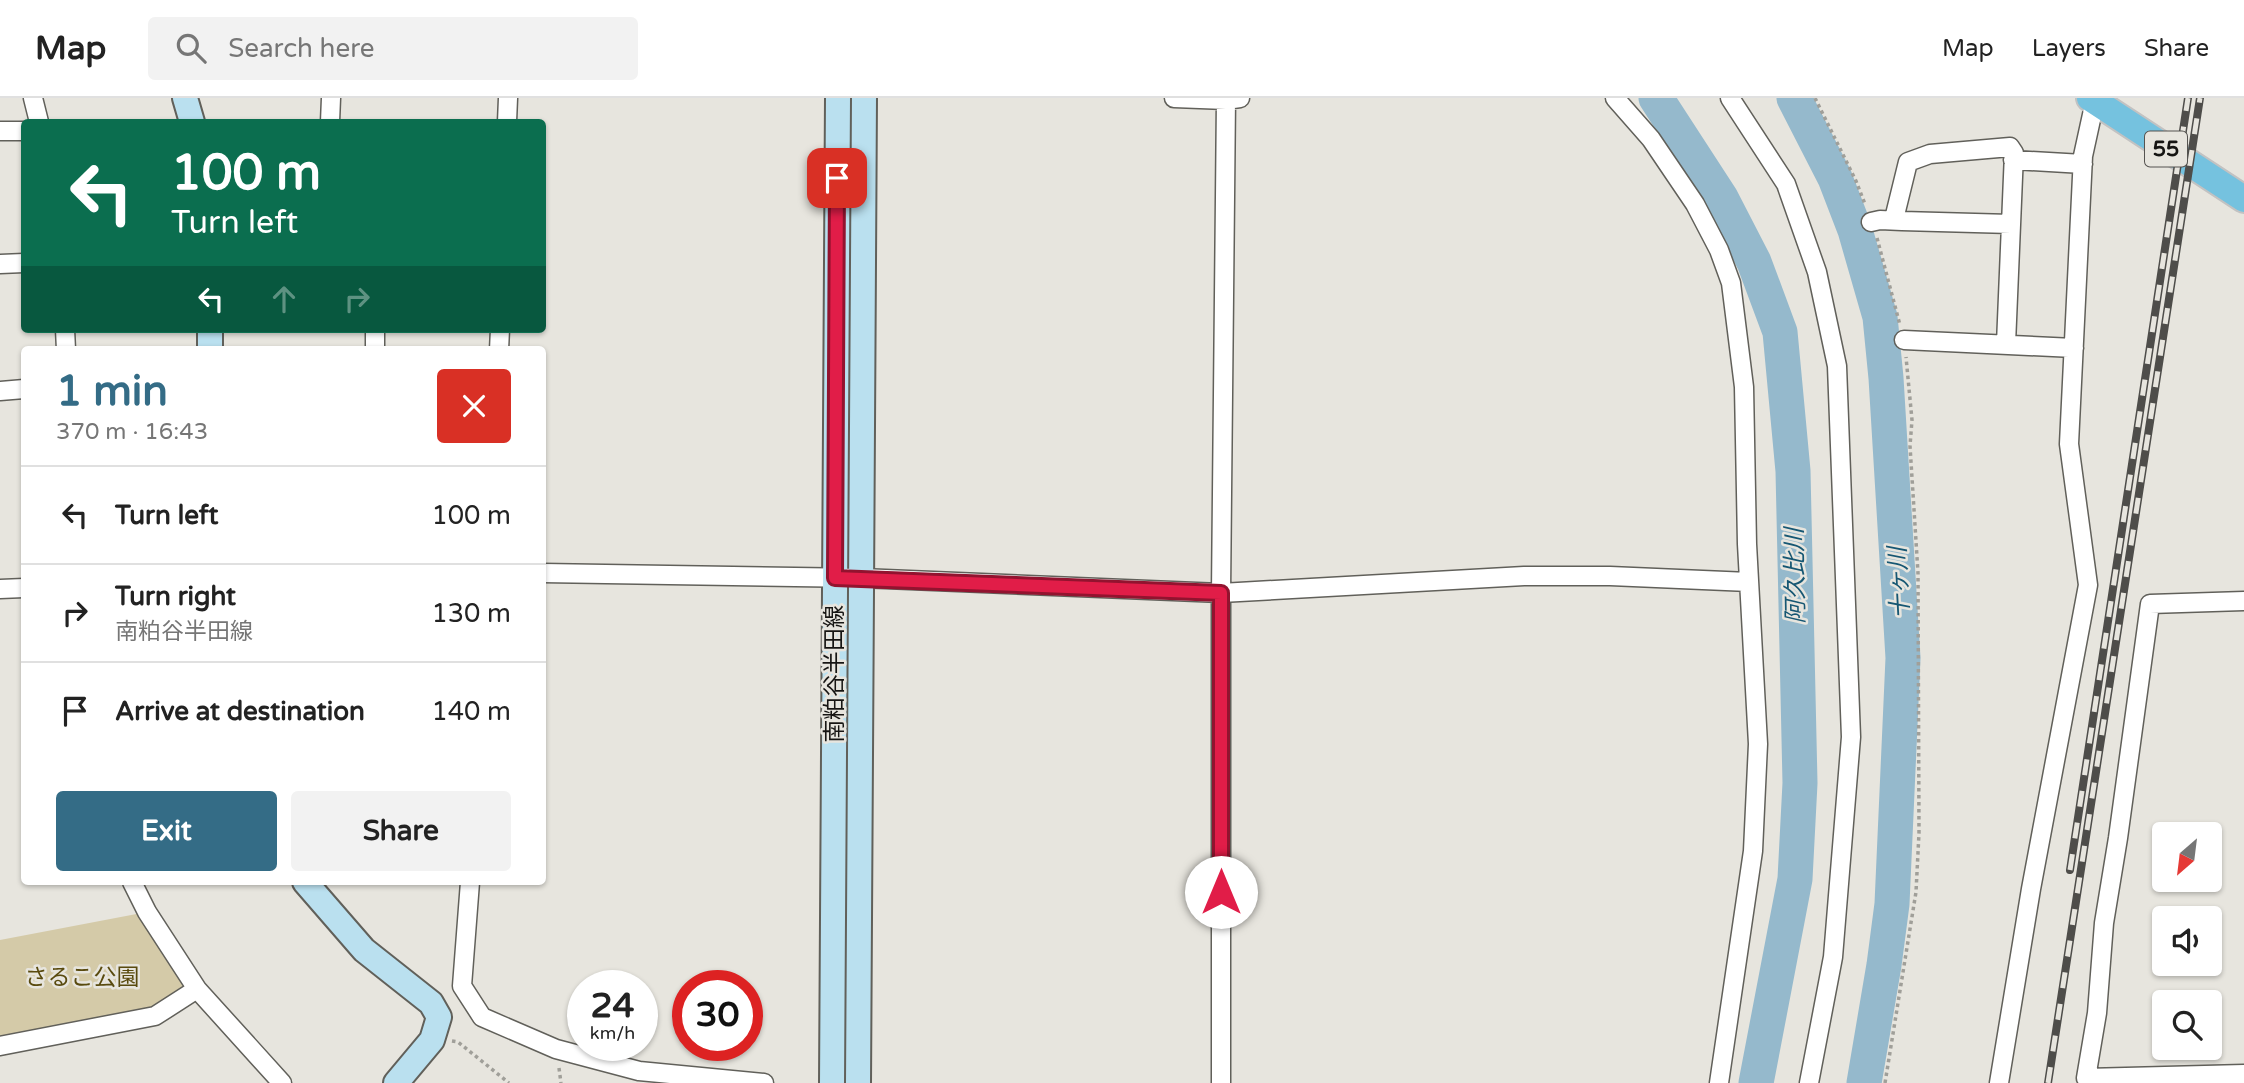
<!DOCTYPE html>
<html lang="en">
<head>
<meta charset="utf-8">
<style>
  :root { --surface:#fff; --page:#f2f2f2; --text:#222; --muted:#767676; --line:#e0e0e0; --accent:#346c86 }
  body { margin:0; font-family:"Varela Round","Noto Sans JP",sans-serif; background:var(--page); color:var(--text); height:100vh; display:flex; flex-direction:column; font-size:26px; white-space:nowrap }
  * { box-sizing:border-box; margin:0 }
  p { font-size:23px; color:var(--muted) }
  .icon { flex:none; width:38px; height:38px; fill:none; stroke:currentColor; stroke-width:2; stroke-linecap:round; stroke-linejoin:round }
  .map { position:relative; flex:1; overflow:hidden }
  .side { position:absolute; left:21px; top:248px; width:525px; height:539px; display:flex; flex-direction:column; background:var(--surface); border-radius:7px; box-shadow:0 2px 5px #0004 }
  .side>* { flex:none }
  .hud { position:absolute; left:21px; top:21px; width:525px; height:214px; border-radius:7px; box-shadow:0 2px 5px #0004; background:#0b6e4f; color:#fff; overflow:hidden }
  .needle { width:46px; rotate:208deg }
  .buttons { position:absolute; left:2152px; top:724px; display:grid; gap:14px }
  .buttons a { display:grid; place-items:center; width:70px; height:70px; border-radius:7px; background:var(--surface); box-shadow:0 2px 5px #0004; font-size:35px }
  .speed { position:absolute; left:567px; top:872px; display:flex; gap:14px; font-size:35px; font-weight:700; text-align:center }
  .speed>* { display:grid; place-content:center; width:91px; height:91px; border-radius:50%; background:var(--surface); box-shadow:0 2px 5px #0004; line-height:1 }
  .speed small { font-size:18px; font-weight:400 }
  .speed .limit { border:10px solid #d22; background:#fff; color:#111 }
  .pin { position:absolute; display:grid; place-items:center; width:60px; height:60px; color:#fff; margin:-30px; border-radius:14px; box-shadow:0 4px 10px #0006 }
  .me { position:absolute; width:77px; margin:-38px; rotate:0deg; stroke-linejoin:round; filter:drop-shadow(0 0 5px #0008) }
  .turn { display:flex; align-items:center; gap:24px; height:147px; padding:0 35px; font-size:32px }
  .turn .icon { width:91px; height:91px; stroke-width:2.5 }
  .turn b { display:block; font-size:49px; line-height:60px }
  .lanes { display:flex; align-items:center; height:66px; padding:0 35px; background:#0003; justify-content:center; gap:35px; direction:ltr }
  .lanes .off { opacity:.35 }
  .round { display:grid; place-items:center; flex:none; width:74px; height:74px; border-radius:7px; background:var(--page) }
  .summary { display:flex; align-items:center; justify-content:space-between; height:119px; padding:0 35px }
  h1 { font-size:42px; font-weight:700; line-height:52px; color:var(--accent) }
  .cta { display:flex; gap:14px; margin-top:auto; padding:14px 35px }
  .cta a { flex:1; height:80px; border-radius:7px; background:var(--accent); color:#fff; font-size:28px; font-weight:700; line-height:80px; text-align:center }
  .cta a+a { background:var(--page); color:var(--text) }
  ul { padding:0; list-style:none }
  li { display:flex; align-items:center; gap:21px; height:98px; padding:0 35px; border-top:2px solid var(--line) }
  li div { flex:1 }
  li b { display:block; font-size:26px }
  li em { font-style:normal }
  header { display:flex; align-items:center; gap:42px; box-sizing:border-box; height:98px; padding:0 35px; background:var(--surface); border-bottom:2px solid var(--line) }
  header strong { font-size:33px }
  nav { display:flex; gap:38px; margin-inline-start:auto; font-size:24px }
  .search { width:490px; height:63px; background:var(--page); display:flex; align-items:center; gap:18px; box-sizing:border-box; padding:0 24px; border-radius:7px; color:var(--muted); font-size:26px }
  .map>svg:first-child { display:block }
</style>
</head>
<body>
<header>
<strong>Map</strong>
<div class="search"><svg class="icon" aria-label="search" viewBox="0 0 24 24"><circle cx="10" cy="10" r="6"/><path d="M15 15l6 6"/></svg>Search here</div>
<nav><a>Map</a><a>Layers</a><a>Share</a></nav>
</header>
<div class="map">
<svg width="2244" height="985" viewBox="0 0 2244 985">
  <rect width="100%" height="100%" fill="#e7e5de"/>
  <path fill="#d4caa8" d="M147 814 197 891 155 918 0 948V842Z"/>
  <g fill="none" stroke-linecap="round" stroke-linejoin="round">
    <path stroke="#95b9cc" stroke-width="35" d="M1656 0 1721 100 1754 164 1780 234 1793 373 1800 685 1795 781 1756 985
      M1794 0 1835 80 1855 132 1880 219 1886 280 1903 560 1892 806 1884 867 1864 985"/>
    <g stroke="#61605a" stroke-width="21">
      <path id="street" d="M33 0 39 24
        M1174 0 1226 2 1240 0
        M1615 0 1651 41 1695 106 1719 152 1731 185 1744 289 1747 446 1758 646 1753 753 1719 985
        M1730 0 1786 86 1817 174 1837 268 1851 639 1833 859 1809 985
        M330 24 331 0
        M507 24 508 0
        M0 33H24
        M2013 62 2083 66
        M1894 121 1908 64 1930 56 2010 49 2014 55 2006 246
        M1871 124 1880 122 1902 123 2011 126
        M0 166 24 165
        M65 231 66 252
        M375 231V252
        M1904 242 2074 250
        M499 252 500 231
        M0 293 24 291
        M542 475 861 480 1221 495 1524 478H1610L1749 484
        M0 491 24 490
        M2244 503 2150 506 2118 740 2104 825 2097 915 2086 980 2244 976
        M132 784 147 814 197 891 282 985
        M470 784 462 888 482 919 556 951 639 973 764 985
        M0 948 155 918 197 891
        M1221 985V495L1226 0
        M1999 985 2031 791 2088 487 2069 346 2083 58 2095 3"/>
    </g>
    <g stroke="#61605a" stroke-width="28">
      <path id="secondary" d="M185 0 192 24
        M210 231V252
        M305 784 364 852 431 905 439 919 432 942 396 985
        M832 985 838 0
        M858 985 864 0"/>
    </g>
    <g stroke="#c2c2c2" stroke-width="30">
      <path id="primary" d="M2090 0 2244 101"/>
    </g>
    <path stroke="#a09f99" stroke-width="3.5" stroke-dasharray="3.5 3.5" stroke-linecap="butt" d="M1815 0 1856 83 1865 106
      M1877 140 1900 227
      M452 943 458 944 509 985
      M559 970 561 985
      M1885 985 1916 794 1919 735 1918 475 1910 348 1912 322 1906 259"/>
    <use href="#street" stroke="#fff" stroke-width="18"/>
    <use href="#secondary" stroke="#bae0ef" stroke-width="24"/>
    <use href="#primary" stroke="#75c2df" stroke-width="26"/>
    <g stroke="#4e4d4a" stroke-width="8">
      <path id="rail" d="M2070 772 2188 0
        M2048 985 2200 0"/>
    </g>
    <use href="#rail" stroke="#e7e5de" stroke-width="5" stroke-dasharray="16" stroke-linecap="butt"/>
  </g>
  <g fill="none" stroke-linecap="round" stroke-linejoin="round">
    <g stroke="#92132f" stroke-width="18">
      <path id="route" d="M837 80 835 480 1221 495V794"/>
    </g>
    <use href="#route" stroke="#e11d48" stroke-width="12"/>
  </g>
  <g text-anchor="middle" stroke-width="5" stroke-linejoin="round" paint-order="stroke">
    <rect fill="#e7e5de" stroke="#555350" stroke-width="2" x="2145" y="33.5" width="42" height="35" rx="5"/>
    <g font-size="21" font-weight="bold" fill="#161513">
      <text x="2166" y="58">55</text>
    </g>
    <g font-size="23" fill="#161513" stroke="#e7e5de">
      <text transform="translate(834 576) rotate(-90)" y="8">南粕谷半田線</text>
    </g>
    <g font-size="23" fill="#594a0e" stroke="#e7e5de">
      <text x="82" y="887">さるこ公園</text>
    </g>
    <g font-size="24" font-style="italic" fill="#165773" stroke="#e7e5de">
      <text transform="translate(1795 478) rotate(-91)" y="8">阿久比川</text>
      <text transform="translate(1899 485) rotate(-93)" y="8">十ヶ川</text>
    </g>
  </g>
</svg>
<div class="buttons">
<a><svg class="needle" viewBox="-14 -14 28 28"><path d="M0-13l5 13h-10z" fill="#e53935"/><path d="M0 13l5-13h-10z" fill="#767676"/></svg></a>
<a><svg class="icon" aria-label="sound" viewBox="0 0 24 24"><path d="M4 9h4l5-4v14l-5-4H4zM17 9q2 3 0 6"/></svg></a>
<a><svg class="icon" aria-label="search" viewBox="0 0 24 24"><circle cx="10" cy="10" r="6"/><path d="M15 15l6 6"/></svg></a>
</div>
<div class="speed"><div>24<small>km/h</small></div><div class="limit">30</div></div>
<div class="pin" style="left:837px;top:80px;background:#d93025"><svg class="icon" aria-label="arrive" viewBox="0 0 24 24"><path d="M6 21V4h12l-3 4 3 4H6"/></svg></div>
<svg class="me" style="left:1221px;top:794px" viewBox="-20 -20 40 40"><circle r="19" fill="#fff"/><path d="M0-13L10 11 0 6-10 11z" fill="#e11d48"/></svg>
<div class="hud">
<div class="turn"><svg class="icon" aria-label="left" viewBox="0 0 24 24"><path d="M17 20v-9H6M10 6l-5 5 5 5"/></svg><div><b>100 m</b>Turn left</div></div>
<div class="lanes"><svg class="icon" aria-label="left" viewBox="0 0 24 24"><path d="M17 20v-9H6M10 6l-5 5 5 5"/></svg><svg class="icon off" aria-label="ahead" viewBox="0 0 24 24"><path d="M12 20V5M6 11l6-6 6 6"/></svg><svg class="icon off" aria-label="right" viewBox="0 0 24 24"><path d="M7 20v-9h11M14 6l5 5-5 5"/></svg></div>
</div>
<section class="side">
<div class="summary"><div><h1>1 min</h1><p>370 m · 16:43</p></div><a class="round" style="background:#d93025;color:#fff"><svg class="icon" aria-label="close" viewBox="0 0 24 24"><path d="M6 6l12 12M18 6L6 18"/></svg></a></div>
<ul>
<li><svg class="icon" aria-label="left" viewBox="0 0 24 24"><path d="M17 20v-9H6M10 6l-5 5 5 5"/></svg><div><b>Turn left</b></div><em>100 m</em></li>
<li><svg class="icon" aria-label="right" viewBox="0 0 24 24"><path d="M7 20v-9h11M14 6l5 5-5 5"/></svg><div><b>Turn right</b><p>南粕谷半田線</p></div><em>130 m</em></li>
<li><svg class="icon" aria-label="arrive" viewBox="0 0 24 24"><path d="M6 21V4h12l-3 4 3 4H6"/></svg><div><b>Arrive at destination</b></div><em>140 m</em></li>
</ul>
<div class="cta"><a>Exit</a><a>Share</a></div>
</section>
</div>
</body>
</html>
